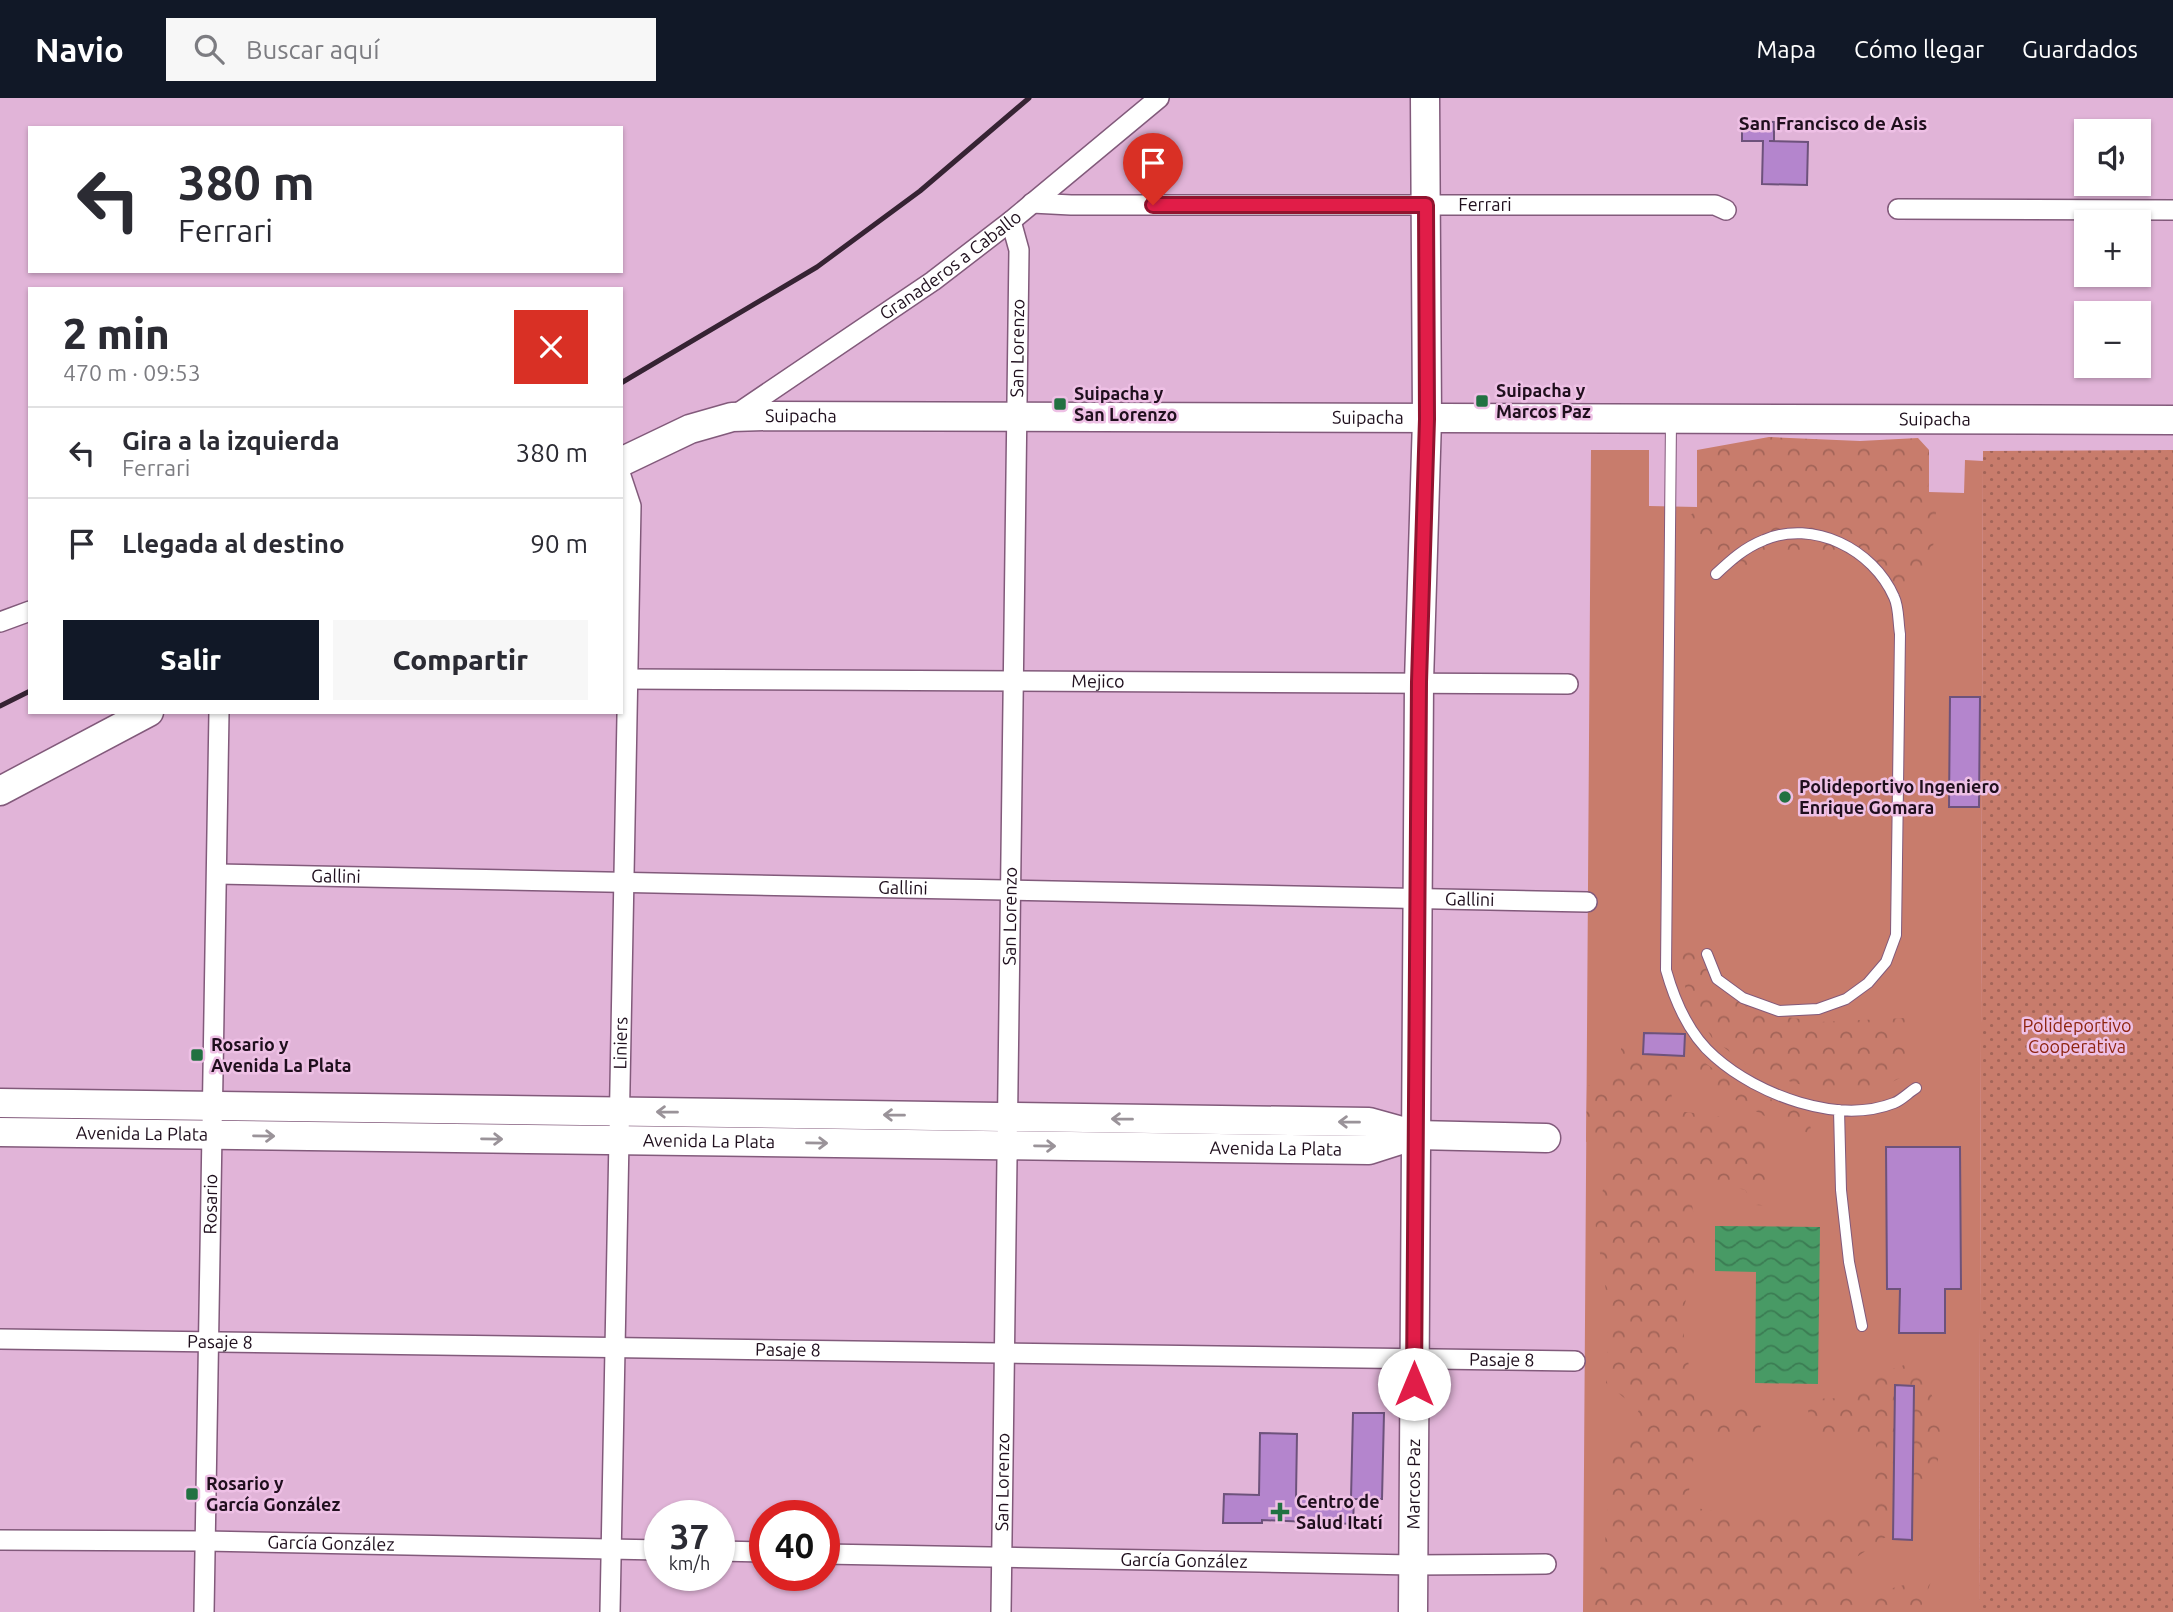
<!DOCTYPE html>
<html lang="es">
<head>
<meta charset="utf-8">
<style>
  :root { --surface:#fff; --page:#f7f7f7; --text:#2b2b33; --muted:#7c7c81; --line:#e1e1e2; --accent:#111827 }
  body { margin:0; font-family:Ubuntu,sans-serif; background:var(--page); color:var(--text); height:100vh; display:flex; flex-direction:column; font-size:26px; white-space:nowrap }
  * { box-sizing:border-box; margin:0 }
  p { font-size:23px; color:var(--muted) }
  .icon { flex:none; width:38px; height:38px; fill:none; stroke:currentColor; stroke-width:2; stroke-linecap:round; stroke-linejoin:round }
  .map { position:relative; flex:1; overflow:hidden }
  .drawer { position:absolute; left:28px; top:189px; width:595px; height:427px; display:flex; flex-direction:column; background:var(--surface); border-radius:0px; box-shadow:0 2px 5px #0004 }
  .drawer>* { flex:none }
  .guide { position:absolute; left:28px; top:28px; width:595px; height:147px; border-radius:0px; box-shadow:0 2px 5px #0004; background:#fff; color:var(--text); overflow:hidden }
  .controls { position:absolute; left:2074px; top:21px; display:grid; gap:14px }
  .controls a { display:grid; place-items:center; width:77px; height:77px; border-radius:0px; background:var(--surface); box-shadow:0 2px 5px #0004; font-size:35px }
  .speed { position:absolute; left:644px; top:1402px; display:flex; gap:14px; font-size:35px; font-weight:700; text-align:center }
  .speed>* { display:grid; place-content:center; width:91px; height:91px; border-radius:50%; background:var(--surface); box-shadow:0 2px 5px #0004; line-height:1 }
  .speed small { font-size:18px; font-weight:400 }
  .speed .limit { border:10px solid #d22; background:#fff; color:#111 }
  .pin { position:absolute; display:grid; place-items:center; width:60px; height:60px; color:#fff; margin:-72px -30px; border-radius:50% 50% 50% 0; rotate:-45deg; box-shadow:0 0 7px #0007 }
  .pin .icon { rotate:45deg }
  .me { position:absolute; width:77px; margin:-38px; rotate:0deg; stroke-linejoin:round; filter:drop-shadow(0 0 5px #0008) }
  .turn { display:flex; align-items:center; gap:24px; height:147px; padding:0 35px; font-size:32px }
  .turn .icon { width:91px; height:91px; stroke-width:2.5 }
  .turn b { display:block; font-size:49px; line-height:60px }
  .round { display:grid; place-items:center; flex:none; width:74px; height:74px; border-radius:0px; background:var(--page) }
  .headline { display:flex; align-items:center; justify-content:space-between; height:119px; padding:0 35px }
  h1 { font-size:42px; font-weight:800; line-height:52px }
  .primary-button { display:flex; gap:14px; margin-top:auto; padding:14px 35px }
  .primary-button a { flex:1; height:80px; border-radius:0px; background:var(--accent); color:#fff; font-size:28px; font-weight:800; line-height:80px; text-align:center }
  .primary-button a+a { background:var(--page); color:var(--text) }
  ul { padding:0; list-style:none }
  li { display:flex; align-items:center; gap:21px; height:91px; padding:0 35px; border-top:2px solid var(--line) }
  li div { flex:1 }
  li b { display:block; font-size:26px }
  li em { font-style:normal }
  header { display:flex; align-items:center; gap:42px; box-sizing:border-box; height:98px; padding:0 35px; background:var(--accent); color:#fff }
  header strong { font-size:33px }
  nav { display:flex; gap:38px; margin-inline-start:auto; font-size:24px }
  .search { width:490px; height:63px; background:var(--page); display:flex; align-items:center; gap:18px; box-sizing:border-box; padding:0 24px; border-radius:0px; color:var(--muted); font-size:26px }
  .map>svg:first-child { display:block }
</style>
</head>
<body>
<header>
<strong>Navio</strong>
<div class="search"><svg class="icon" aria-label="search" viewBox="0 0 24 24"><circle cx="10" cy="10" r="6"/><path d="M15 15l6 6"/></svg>Buscar aquí</div>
<nav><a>Mapa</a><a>Cómo llegar</a><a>Guardados</a></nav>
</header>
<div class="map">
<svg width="2173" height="1514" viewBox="0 0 2173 1514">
  <defs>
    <pattern id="forest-crowns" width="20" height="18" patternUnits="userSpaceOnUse" patternTransform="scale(1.75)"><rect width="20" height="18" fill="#c87c6c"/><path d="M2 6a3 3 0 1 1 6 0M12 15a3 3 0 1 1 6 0" fill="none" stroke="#a26458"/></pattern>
    <pattern id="park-dots" width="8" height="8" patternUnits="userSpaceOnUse" patternTransform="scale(1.75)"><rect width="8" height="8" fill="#c87c6c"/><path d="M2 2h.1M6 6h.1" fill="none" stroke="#a26458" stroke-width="1.8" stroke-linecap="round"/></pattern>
    <pattern id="water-waves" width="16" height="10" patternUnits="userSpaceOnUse" patternTransform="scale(1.75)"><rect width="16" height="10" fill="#489a65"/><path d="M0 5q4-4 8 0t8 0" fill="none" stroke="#3b7c53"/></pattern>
  </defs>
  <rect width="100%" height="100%" fill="#e1b4d8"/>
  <path fill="#c87c6c" d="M1591 352H1649V408L1697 409V352H1929V394L1964 395 1965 362 1983 363 1979 1514H1583Z"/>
  <path fill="url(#forest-crowns)" d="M1769 339 1860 343 1918 340 1929 352 1928 394 1937 401 1931 475 1898 490 1844 458 1786 453 1743 468 1698 454 1685 420 1695 414 1698 409 1697 352Z
    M1692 842 1717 893 1761 915 1819 924 1905 920 1908 976 1874 993 1818 992 1753 972 1712 940 1686 896 1681 851Z
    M1622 946 1660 959 1693 956 1738 989 1805 1014 1813 1036 1782 1028 1690 976 1665 974 1676 1013 1712 1017 1753 1027 1787 1048 1760 1057 1772 1108 1755 1107 1745 1092 1705 1082 1692 1107 1700 1151 1681 1220 1695 1305 1720 1309 1768 1306 1757 1340 1697 1335 1687 1408 1747 1420 1869 1414 1879 1355 1871 1335 1813 1339 1806 1301 1845 1300 1881 1275 1913 1264 1944 1319 1935 1383 1895 1399 1893 1434 1854 1461 1857 1511 1882 1493 1933 1479 1919 1514H1587L1604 1458 1612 1356 1639 1312 1606 1285 1609 1212 1595 1124 1616 1038 1586 1044 1587 988 1616 978Z"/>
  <path fill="url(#park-dots)" d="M2173 352V1514H1979L1983 353Z"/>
  <path fill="url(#water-waves)" d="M1715 1128 1820 1129 1818 1286 1755 1285 1756 1174 1715 1173Z"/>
  <path fill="#b485cd" stroke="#6d527b" stroke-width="2" d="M1742 23 1774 24V43H1769L1808 44 1807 87 1762 86 1763 43H1742Z
    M1950 599H1980L1979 709H1949Z
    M1644 935 1685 936 1684 958 1643 956Z
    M1886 1049H1960L1961 1191H1945V1235H1899L1900 1191H1887Z
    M1895 1287 1914 1288 1912 1442 1893 1441Z
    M1353 1315H1384L1382 1401H1354L1353 1426 1262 1422V1425H1223L1224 1396 1259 1397 1260 1335 1297 1336 1296 1399 1351 1401Z"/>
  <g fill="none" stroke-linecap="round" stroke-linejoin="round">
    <g stroke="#825a7b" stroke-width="12">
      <path id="lane" d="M1671 322 1666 872C1675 904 1689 937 1715 959 1758 997 1838 1027 1894 1005 1902 1002 1909 994 1916 990
        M1707 856 1717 881 1743 900 1779 913 1818 911 1846 901 1868 885 1886 864 1896 837 1900 536C1898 524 1899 509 1894 499 1873 451 1813 421 1764 442 1744 450 1731 462 1716 476
        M1839 1012 1841 1092 1849 1164 1862 1228"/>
    </g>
    <g stroke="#825a7b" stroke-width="22">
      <g id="street">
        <path id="s1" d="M1032 105 1071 107H1715L1726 112"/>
        <path d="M1898 111 2173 112"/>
        <path id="s2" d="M732 319 933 183 1011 123 1159 0"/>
        <path d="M0 524 30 513"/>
        <path id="s3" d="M627 581 1568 586"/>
        <path id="s4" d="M217 776 1587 804"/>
        <path id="s5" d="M0 1241 1575 1263"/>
        <path id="s6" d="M0 1442 205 1443 660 1452"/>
        <path d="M719 1453 765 1454"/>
        <path id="s7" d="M824 1456 1413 1467 1546 1466"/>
        <path id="s8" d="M204 1514 219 614"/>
        <path id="s9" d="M610 1514 631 408 621 378"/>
        <path id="s10" d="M1001 1514 1019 152 1011 123"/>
      </g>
    </g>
    <g stroke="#825a7b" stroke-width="31">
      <g id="secondary">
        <path id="s11" d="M621 364 690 331 732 319 768 318 2173 322"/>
        <path d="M0 693 149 614"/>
        <path d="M0 1005 1369 1024 1416 1037 1546 1040"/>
        <path id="s12" d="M0 1034 1369 1052 1416 1037"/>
        <path id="s13" d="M1413 1514 1419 584 1427 321 1425 0"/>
      </g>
    </g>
    <use href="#lane" stroke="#fff" stroke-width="10"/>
    <use href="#street" stroke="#fff" stroke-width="19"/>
    <use href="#secondary" stroke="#fff" stroke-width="28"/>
    <path stroke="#362333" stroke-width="5" d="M621 285 817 169 920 93 1029 0
      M0 608 30 593"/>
  </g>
  <defs><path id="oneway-shaft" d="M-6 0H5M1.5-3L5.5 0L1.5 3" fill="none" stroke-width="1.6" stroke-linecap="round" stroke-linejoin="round" transform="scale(1.75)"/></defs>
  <g stroke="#9a9399">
    <use href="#oneway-shaft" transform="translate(667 1014) rotate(-179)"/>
    <use href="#oneway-shaft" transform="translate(894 1017) rotate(-179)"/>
    <use href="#oneway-shaft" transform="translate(1122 1021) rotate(-179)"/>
    <use href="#oneway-shaft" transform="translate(1349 1024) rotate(-179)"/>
    <use href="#oneway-shaft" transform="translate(264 1038) rotate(1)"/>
    <use href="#oneway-shaft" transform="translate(492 1041) rotate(1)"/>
    <use href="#oneway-shaft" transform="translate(817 1045) rotate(1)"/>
    <use href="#oneway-shaft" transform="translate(1045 1048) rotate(1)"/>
  </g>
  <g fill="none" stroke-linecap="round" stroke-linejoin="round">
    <g stroke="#92132f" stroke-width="18">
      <path id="route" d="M1153 107H1426L1427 321 1419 584 1414 1286"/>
    </g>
    <use href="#route" stroke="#e11d48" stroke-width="12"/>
  </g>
  <g fill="#217141" stroke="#eec0e5" stroke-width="2.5">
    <rect x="1475" y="296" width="14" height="14" rx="3.5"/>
    <rect x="1053" y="299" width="14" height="14" rx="3.5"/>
    <circle cx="1785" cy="699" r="7"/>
    <rect x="190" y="950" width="14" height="14" rx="3.5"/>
    <rect x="185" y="1389" width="14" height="14" rx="3.5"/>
    <path d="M1276.5 1403.5h7v7h7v7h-7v7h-7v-7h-7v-7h7z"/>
  </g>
  <g text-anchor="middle" stroke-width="5" stroke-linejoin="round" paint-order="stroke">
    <g font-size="18" fill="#1f0f1d" stroke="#eec0e5">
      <text dy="6" stroke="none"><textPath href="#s1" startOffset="453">Ferrari</textPath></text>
      <text dy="6" stroke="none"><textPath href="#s2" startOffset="266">Granaderos a Caballo</textPath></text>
      <text dy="6" stroke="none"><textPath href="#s10" startOffset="1264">San Lorenzo</textPath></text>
      <text dy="6" stroke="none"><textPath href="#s11" startOffset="189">Suipacha</textPath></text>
      <text dy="6" stroke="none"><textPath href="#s11" startOffset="756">Suipacha</textPath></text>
      <text dy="6" stroke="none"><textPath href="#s11" startOffset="1323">Suipacha</textPath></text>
      <text dy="6" stroke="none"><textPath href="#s3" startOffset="471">Mejico</textPath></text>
      <text dy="6" stroke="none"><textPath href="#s4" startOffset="119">Gallini</textPath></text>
      <text dy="6" stroke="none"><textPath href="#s4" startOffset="686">Gallini</textPath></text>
      <text dy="6" stroke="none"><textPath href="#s4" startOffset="1253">Gallini</textPath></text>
      <text dy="6" stroke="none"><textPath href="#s10" startOffset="696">San Lorenzo</textPath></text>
      <text dy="6" stroke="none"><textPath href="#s9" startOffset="569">Liniers</textPath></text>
      <text dy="6" stroke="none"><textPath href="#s12" startOffset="142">Avenida La Plata</textPath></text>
      <text dy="6" stroke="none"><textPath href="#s12" startOffset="709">Avenida La Plata</textPath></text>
      <text dy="6" stroke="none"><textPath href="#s12" startOffset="1276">Avenida La Plata</textPath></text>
      <text dy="6" stroke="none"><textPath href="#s8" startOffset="408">Rosario</textPath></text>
      <text dy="6" stroke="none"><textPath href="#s5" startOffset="220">Pasaje 8</textPath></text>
      <text dy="6" stroke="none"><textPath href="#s5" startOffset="788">Pasaje 8</textPath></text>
      <text dy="6" stroke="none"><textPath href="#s5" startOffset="1502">Pasaje 8</textPath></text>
      <text dy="6" stroke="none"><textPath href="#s10" startOffset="130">San Lorenzo</textPath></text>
      <text dy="6" stroke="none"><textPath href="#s13" startOffset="128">Marcos Paz</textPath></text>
      <text dy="6" stroke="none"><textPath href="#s6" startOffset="331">García González</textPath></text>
      <text dy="6" stroke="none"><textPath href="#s7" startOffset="360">García González</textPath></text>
    </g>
    <g font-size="18" font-weight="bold" fill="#1f0f1d" stroke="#eec0e5" text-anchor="start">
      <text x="1496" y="299">Suipacha y<tspan x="1496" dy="21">Marcos Paz</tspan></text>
      <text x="1074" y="302">Suipacha y<tspan x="1074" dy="21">San Lorenzo</tspan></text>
      <text x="1799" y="695">Polideportivo Ingeniero<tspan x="1799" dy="21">Enrique Gomara</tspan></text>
      <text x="211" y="953">Rosario y<tspan x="211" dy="21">Avenida La Plata</tspan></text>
      <text x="206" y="1392">Rosario y<tspan x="206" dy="21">García González</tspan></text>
      <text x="1296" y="1410">Centro de<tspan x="1296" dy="21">Salud Itatí</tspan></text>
    </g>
    <g font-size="18" fill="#8e2510" stroke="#eec0e5">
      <text x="2077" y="934">Polideportivo<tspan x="2077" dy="21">Cooperativa</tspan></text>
    </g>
    <g font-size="19" font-weight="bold" fill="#1f0f1d" stroke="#eec0e5">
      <text x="1833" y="32">San Francisco de Asis</text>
    </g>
  </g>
</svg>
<div class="controls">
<a><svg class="icon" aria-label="sound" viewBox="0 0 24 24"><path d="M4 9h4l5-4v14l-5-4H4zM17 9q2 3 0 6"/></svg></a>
<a>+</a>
<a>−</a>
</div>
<div class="speed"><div>37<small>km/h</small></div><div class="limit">40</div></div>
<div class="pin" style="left:1153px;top:107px;background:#d93025"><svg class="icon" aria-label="arrive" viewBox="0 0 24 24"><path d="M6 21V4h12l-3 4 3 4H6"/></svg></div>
<svg class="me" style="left:1414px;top:1286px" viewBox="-20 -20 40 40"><circle r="19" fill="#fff"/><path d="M0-13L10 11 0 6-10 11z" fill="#e11d48"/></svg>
<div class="guide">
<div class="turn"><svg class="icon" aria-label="left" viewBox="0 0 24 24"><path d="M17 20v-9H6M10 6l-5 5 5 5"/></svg><div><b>380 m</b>Ferrari</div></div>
</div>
<section class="drawer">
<div class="headline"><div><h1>2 min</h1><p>470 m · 09:53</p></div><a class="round" style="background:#d93025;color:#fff"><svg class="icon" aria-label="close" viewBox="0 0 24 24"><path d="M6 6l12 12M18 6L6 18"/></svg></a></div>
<ul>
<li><svg class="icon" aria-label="left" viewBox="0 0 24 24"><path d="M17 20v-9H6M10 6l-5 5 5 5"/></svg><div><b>Gira a la izquierda</b><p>Ferrari</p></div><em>380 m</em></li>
<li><svg class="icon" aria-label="arrive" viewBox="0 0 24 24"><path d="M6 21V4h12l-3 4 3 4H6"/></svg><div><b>Llegada al destino</b></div><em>90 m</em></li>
</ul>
<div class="primary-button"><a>Salir</a><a>Compartir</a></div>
</section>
</div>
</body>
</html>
